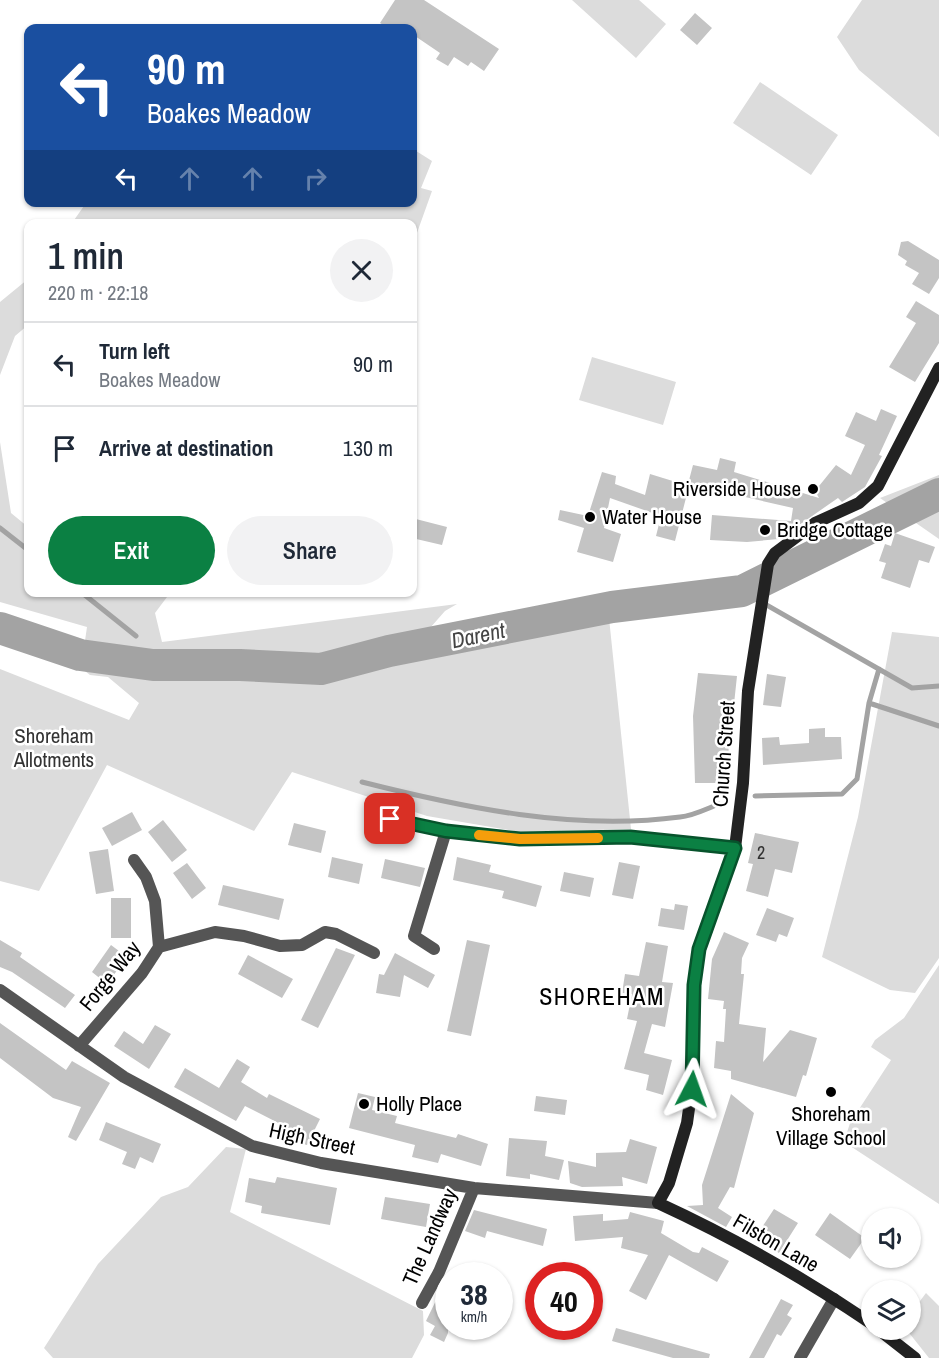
<!DOCTYPE html>
<html lang="en">
<head>
<meta charset="utf-8">
<style>
  :root { --surface:#fff; --page:#f2f2f3; --text:#1f2937; --muted:#747a83; --line:#e0e1e3; --accent:#0b8043 }
  body { margin:0; font-family:"Archivo Narrow",sans-serif; background:var(--page); color:var(--text); height:100vh; display:flex; flex-direction:column; font-size:22px; white-space:nowrap }
  * { box-sizing:border-box; margin:0 }
  p { font-size:20px; color:var(--muted) }
  .icon { flex:none; width:33px; height:33px; fill:none; stroke:currentColor; stroke-width:2; stroke-linecap:round; stroke-linejoin:round }
  .map { position:relative; flex:1; overflow:hidden }
  .details { position:absolute; left:24px; top:219px; width:393px; height:378px; display:flex; flex-direction:column; background:var(--surface); border-radius:12px; box-shadow:0 2px 4px #0004 }
  .details>* { flex:none }
  .top-card { position:absolute; left:24px; top:24px; width:393px; height:183px; border-radius:12px; box-shadow:0 2px 4px #0004; background:#1a4fa0; color:#fff; overflow:hidden }
  .tools { position:absolute; left:861px; top:1208px; display:grid; gap:12px }
  .tools a { display:grid; place-items:center; width:60px; height:60px; border-radius:50%; background:var(--surface); box-shadow:0 2px 4px #0004; font-size:30px }
  .speed { position:absolute; left:435px; top:1262px; display:flex; gap:12px; font-size:30px; font-weight:700; text-align:center }
  .speed>* { display:grid; place-content:center; width:78px; height:78px; border-radius:50%; background:var(--surface); box-shadow:0 2px 4px #0004; line-height:1 }
  .speed small { font-size:15px; font-weight:400 }
  .speed .limit { border:9px solid #d22; background:#fff; color:#111 }
  .pin { position:absolute; display:grid; place-items:center; width:51px; height:51px; color:#fff; margin:-26px; border-radius:12px; box-shadow:0 3px 9px #0006 }
  .me { position:absolute; width:66px; margin:-33px; rotate:4deg; stroke-linejoin:round; filter:drop-shadow(0 0 4px #0008) }
  .turn { display:flex; align-items:center; gap:21px; height:126px; padding:0 24px; font-size:27px }
  .turn .icon { width:78px; height:78px; stroke-width:2.5 }
  .turn b { display:block; font-size:42px; line-height:51px }
  .lanes { display:flex; align-items:center; height:57px; padding:0 24px; background:#0003; justify-content:center; gap:30px; direction:ltr }
  .lanes .off { opacity:.35 }
  .round { display:grid; place-items:center; flex:none; width:63px; height:63px; border-radius:32px; background:var(--page) }
  .head { display:flex; align-items:center; justify-content:space-between; height:102px; padding:0 24px }
  h1 { font-size:36px; font-weight:600; line-height:45px }
  .cta { display:flex; gap:12px; margin-top:auto; padding:12px 24px }
  .cta a { flex:1; height:69px; border-radius:36px; background:var(--accent); color:#fff; font-size:24px; font-weight:600; line-height:69px; text-align:center }
  .cta a+a { background:var(--page); color:var(--text) }
  ul { padding:0; list-style:none }
  li { display:flex; align-items:center; gap:18px; height:84px; padding:0 24px; border-top:2px solid var(--line) }
  li div { flex:1 }
  li b { display:block; font-size:22px }
  li em { font-style:normal }
  .map>svg:first-child { display:block }
</style>
</head>
<body>
<div class="map">
<svg width="939" height="1358" viewBox="0 0 939 1358">
  <rect width="100%" height="100%" fill="#fff"/>
  <path fill="#dcdcdc" d="M572 0H639L666 24 636 58Z
    M862 0H939V137L859 70 837 37Z
    M760 82 838 135 811 175 733 123Z
    M413 149 432 161 421 188 432 191 413 244 412 224 72 223 86 203 412 202Z
    M28 279V325L15 336 0 375V302Z
    M592 357 676 382 663 425 579 400Z
    M0 442 11 513 28 527V592L170 593 155 613 162 642 457 604 445 611 423 636 317 661 184 657 160 651 154 674 236 672 322 677 609 618 631 829 521 832 427 816 292 772 254 831 107 765 39 891 0 881V669L129 720 139 703 108 677 90 675 81 668 87 627 0 602Z
    M939 475V539L880 498Z
    M892 632 939 637V958L915 993 890 990 822 957 858 817Z
    M939 965V1204L844 1142 850 1123 891 1060 871 1047 875 1040 904 1018Z
    M226 1147 246 1149 230 1212 423 1311 424 1335 412 1358H53L44 1348 98 1264 161 1197 188 1187Z
    M926 1293 939 1306V1358H929L906 1329H910L911 1313Z"/>
  <g fill="none" stroke-linecap="round" stroke-linejoin="round">
    <path stroke="#a3a3a3" stroke-width="5" d="M0 528 28 550
      M742 591 912 688 939 686
      M81 592 136 636
      M869 703 939 726
      M362 782C465 808 573 831 680 817 693 816 706 809 719 804
      M755 796 842 794 857 779 869 703 879 669"/>
    <path stroke="#a3a3a3" stroke-width="32" d="M0 628 80 655 153 665H240L321 669 389 651 612 607 742 591 939 494"/>
  </g>
  <path fill="#c4c4c4" d="M395 0H424L499 49 484 71 471 62 468 66 454 57 448 66 436 59 440 53 412 34V28H389L380 23Z
    M695 13 712 28 697 45 680 30Z
    M908 241 939 260V278L929 294 912 284 919 273 905 265 907 261 898 255 901 242Z
    M916 301 939 315V343L915 382 889 367 916 323 906 317Z
    M881 409 897 416 879 455 882 456 865 487 842 502 838 498 779 539 747 542 710 540 712 515 791 521 793 508 688 484 693 465 717 470 720 458 736 462 734 472 819 498 815 491 836 465 851 475 865 445 845 436 856 412 876 421Z
    M602 472 616 476 615 484 645 495 650 474 689 486 675 541 656 536 661 516 610 498 604 528 621 534 613 562 577 552 584 528 558 520 560 510 588 516Z
    M412 518 447 527 442 545 412 538Z
    M895 533 935 547 929 563 919 560 910 588 881 578 886 563 879 561 885 544 891 546Z
    M698 673 737 676 734 704H728L729 783H695L693 716Z
    M767 674 786 677 781 707 763 705Z
    M825 728V737H841L842 759 763 765 762 738 779 737 780 745 809 743V729Z
    M132 812 142 830 112 846 102 828Z
    M163 820 187 850 172 862 148 832Z
    M294 823 326 831 321 853 288 845Z
    M755 833 799 842 792 873 775 869 768 897 746 891 753 864 748 863Z
    M108 849 114 891 96 894 89 852Z
    M332 857 363 864 359 884 328 877Z
    M457 857 491 865 489 872 542 886 536 907 502 898 504 891 453 880Z
    M385 859 425 868 420 887 381 878Z
    M619 862 640 866 633 899 612 895Z
    M187 863 206 888 192 899 173 873Z
    M564 872 594 878 590 897 560 891Z
    M223 885 284 899 279 920 218 905Z
    M111 898H131V938H111Z
    M675 904 688 906 684 930 658 926 661 908 674 910Z
    M767 908 794 918 787 937 779 934 776 942 756 935Z
    M724 932 749 943 742 958 741 974H744L739 1024 766 1028 763 1062 790 1030 817 1038 806 1076 803 1075 796 1097 731 1079V1071L714 1068 716 1041 724 1042 726 1009H723L724 1001 708 999 712 959Z
    M0 940 22 953 20 957 75 995 65 1008 12 972 0 967Z
    M467 940 490 945 471 1036 447 1031Z
    M646 942 668 946 662 982 673 983 665 1027 652 1024 644 1053 672 1060 663 1095 646 1090 649 1075 624 1069 637 1021 627 1019 632 994 622 993 625 974 639 976Z
    M111 945 127 957 107 984 92 972Z
    M336 948 355 955 318 1028 301 1020Z
    M395 953 435 975 428 988 404 975 400 997 376 993 379 974 384 975Z
    M248 955 293 979 282 998 238 974Z
    M0 1023 66 1070 72 1061 110 1083 76 1141 68 1137 81 1107 53 1098 0 1058Z
    M155 1025 171 1034 149 1069 114 1046 124 1031 143 1044Z
    M237 1059 250 1067 241 1082 267 1098 269 1094 320 1119 307 1145 292 1141 296 1132 245 1106 236 1121 174 1087 185 1068 219 1088Z
    M358 1093 375 1097 372 1110 397 1116 395 1123 456 1138 458 1134 488 1144 481 1166 441 1154 438 1163 412 1157 415 1145 349 1128Z
    M731 1094 754 1113 734 1188 730 1187 718 1208 732 1217 726 1227 687 1206 703 1205 702 1185Z
    M536 1096 567 1100 565 1115 534 1111Z
    M106 1122 161 1144 153 1163 140 1157 135 1169 122 1164 127 1152 99 1140Z
    M509 1138 547 1141 545 1156 564 1160 559 1180 530 1174V1179L506 1176Z
    M630 1139 657 1147 647 1184 622 1177 623 1186 582 1187 570 1183 568 1161 596 1167V1153L626 1152Z
    M277 1177 337 1188 330 1225 261 1213 262 1206 245 1202 249 1178 275 1183Z
    M385 1197 430 1204 426 1227 381 1219Z
    M774 1209 798 1223 779 1253 755 1238Z
    M474 1210 547 1229 543 1246 487 1231 485 1238 465 1231Z
    M630 1212 664 1221 661 1233 693 1252 699 1253 702 1247 729 1261 717 1282 669 1255 646 1300 629 1291 648 1255 621 1248 623 1237 575 1241 573 1216 603 1214V1221L628 1219Z
    M830 1213 865 1238 850 1259 815 1235Z
    M448 1276V1333L444 1342 430 1335 435 1326 426 1321Z
    M781 1299 793 1305 787 1315 792 1318 781 1336 777 1334 764 1358H749Z
    M616 1328 710 1354 709 1358H673L612 1341Z"/>
  <g fill="none" stroke-linecap="round" stroke-linejoin="round">
    <path stroke="#555" stroke-width="12" d="M375 821 390 819 446 831 520 839 630 837 735 848
      M159 947 215 932 244 936 280 946 302 945 325 932 336 934 374 953
      M434 949 414 936 446 831
      M0 990 124 1077 252 1146 321 1163 474 1188 658 1203
      M79 1046 142 973 159 947 155 901 146 877 134 860
      M422 1303 439 1272 474 1188
      M800 1358 834 1299"/>
    <path stroke="#222" stroke-width="12" d="M872 1324C804 1278 732 1237 658 1203L669 1183 687 1123 694 1072V985L699 949 735 848 743 783 748 691 768 564 775 553 815 523 859 503 878 486 939 368
      M878 1329 915 1358"/>
  </g>
  <g fill="none" stroke-linecap="round" stroke-linejoin="round">
    <g stroke="#07532c" stroke-width="15">
      <path id="route" d="M390 819 446 831 520 839 630 837 735 848 699 949 694 985 692 1089"/>
    </g>
    <use href="#route" stroke="#0b8043" stroke-width="10"/>
    <path stroke="#f59e0b" stroke-width="10" d="M479 835 520 839 598 838"/>
  </g>
  <g fill="#000" stroke="#fff" stroke-width="2">
    <circle cx="813" cy="489" r="6"/>
    <circle cx="590" cy="517" r="6"/>
    <circle cx="765" cy="530" r="6"/>
    <circle cx="831" cy="1092" r="6"/>
    <circle cx="364" cy="1104" r="6"/>
  </g>
  <g text-anchor="middle" stroke-width="5" stroke-linejoin="round" paint-order="stroke">
    <g font-size="18" fill="#313131">
      <text x="761" y="859">2</text>
    </g>
    <g font-size="21" fill="#000" stroke="#fff" text-anchor="start">
      <text x="801" y="496" text-anchor="end">Riverside House</text>
      <text x="602" y="524">Water House</text>
      <text x="777" y="537">Bridge Cottage</text>
      <text x="376" y="1111">Holly Place</text>
      <text x="831" y="1121" text-anchor="middle">Shoreham<tspan x="831" dy="24">Village School</tspan></text>
    </g>
    <g font-size="21" fill="#333" stroke="#fff">
      <text x="54" y="743">Shoreham<tspan x="54" dy="24">Allotments</tspan></text>
    </g>
    <g font-size="21" fill="#000" stroke="#fff">
      <text transform="translate(724 754) rotate(-86)" y="7">Church Street</text>
      <text transform="translate(110 976) rotate(-51)" y="7">Forge Way</text>
      <text transform="translate(312 1139) rotate(12)" y="7">High Street</text>
      <text transform="translate(430 1237) rotate(-66)" y="7">The Landway</text>
      <text transform="translate(776 1243) rotate(30)" y="7">Filston Lane</text>
    </g>
    <g font-size="22" font-style="italic" fill="#444" stroke="#fff">
      <text transform="translate(478 635) rotate(-12)" y="8">Darent</text>
    </g>
    <g font-size="24" letter-spacing="1.5" fill="#000" stroke="#fff">
      <text x="602" y="1005">SHOREHAM</text>
    </g>
  </g>
</svg>
<div class="tools">
<a><svg class="icon" aria-label="sound" viewBox="0 0 24 24"><path d="M4 9h4l5-4v14l-5-4H4zM17 9q2 3 0 6"/></svg></a>
<a><svg class="icon" aria-label="layers" viewBox="0 0 24 24"><path d="M12 4l9 5-9 5-9-5zM3 14l9 5 9-5"/></svg></a>
</div>
<div class="speed"><div>38<small>km/h</small></div><div class="limit">40</div></div>
<div class="pin" style="left:390px;top:819px;background:#d93025"><svg class="icon" aria-label="arrive" viewBox="0 0 24 24"><path d="M6 21V4h12l-3 4 3 4H6"/></svg></div>
<svg class="me" style="left:692px;top:1089px" viewBox="-20 -20 40 40"><path d="M0-17L14 15 0 8-14 15z" fill="#0b8043" stroke="#fff" stroke-width="4"/></svg>
<div class="top-card">
<div class="turn"><svg class="icon" aria-label="left" viewBox="0 0 24 24"><path d="M17 20v-9H6M10 6l-5 5 5 5"/></svg><div><b>90 m</b>Boakes Meadow</div></div>
<div class="lanes"><svg class="icon" aria-label="left" viewBox="0 0 24 24"><path d="M17 20v-9H6M10 6l-5 5 5 5"/></svg><svg class="icon off" aria-label="ahead" viewBox="0 0 24 24"><path d="M12 20V5M6 11l6-6 6 6"/></svg><svg class="icon off" aria-label="ahead" viewBox="0 0 24 24"><path d="M12 20V5M6 11l6-6 6 6"/></svg><svg class="icon off" aria-label="right" viewBox="0 0 24 24"><path d="M7 20v-9h11M14 6l5 5-5 5"/></svg></div>
</div>
<section class="details">
<div class="head"><div><h1>1 min</h1><p>220 m · 22:18</p></div><a class="round"><svg class="icon" aria-label="close" viewBox="0 0 24 24"><path d="M6 6l12 12M18 6L6 18"/></svg></a></div>
<ul>
<li><svg class="icon" aria-label="left" viewBox="0 0 24 24"><path d="M17 20v-9H6M10 6l-5 5 5 5"/></svg><div><b>Turn left</b><p>Boakes Meadow</p></div><em>90 m</em></li>
<li><svg class="icon" aria-label="arrive" viewBox="0 0 24 24"><path d="M6 21V4h12l-3 4 3 4H6"/></svg><div><b>Arrive at destination</b></div><em>130 m</em></li>
</ul>
<div class="cta"><a>Exit</a><a>Share</a></div>
</section>
</div>
</body>
</html>
